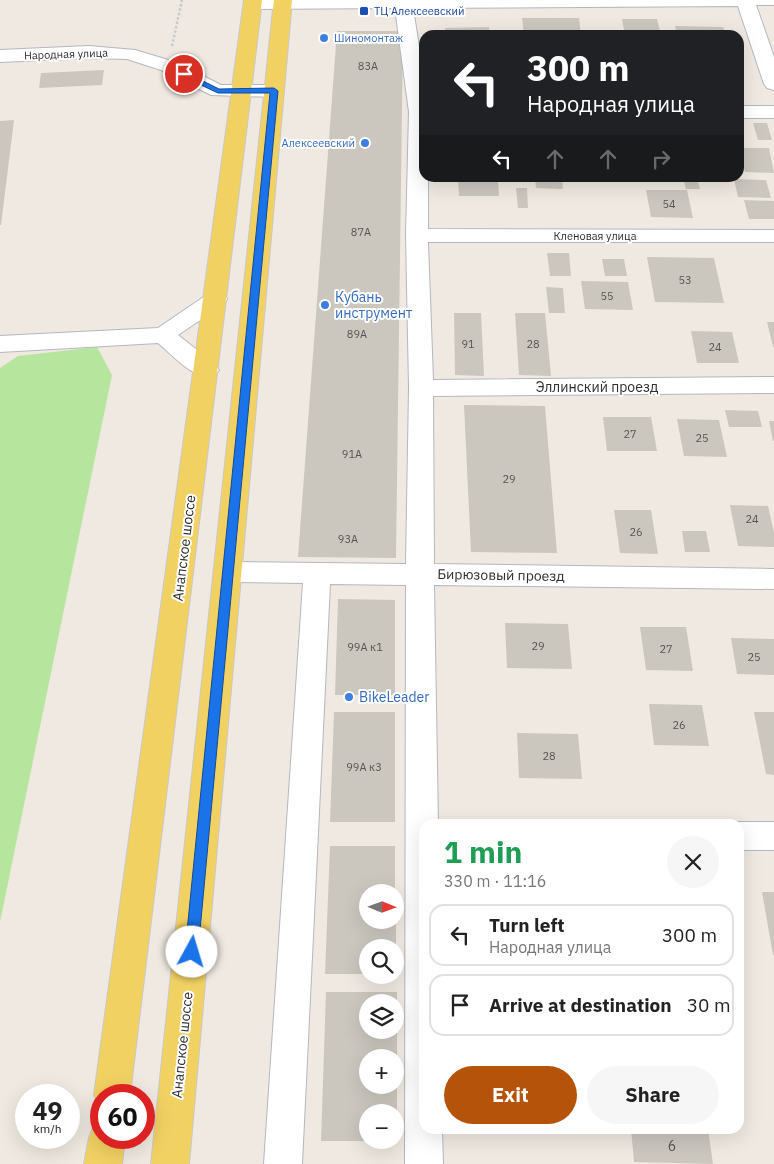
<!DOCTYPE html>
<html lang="en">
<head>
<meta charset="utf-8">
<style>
  :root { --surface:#fff; --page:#f6f6f6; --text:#222; --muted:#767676; --line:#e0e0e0; --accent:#b45309 }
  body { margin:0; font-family:"IBM Plex Sans",sans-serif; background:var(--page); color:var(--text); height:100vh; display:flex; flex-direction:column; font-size:19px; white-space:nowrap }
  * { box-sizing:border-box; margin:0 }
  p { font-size:16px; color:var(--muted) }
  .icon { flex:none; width:28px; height:28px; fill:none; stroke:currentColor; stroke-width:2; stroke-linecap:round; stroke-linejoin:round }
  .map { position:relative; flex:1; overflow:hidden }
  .panel { position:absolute; left:419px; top:819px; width:325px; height:315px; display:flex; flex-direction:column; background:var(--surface); border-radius:15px; box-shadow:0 5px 20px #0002 }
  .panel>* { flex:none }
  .top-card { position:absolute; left:419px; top:30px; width:325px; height:152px; border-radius:15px; box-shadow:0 5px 20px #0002; background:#202124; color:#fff; overflow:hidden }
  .needle { width:32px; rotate:91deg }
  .fabs { position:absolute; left:359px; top:884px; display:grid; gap:10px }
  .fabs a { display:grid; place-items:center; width:45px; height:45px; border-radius:50%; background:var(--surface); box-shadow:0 5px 20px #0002; font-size:25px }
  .speed { position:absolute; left:15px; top:1084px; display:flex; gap:10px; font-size:25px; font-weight:700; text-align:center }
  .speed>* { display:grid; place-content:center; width:65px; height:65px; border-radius:50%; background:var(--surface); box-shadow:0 5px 20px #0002; line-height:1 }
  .speed small { font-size:12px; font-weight:400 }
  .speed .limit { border:8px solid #d22; background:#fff; color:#111 }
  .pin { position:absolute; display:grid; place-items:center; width:42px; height:42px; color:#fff; margin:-21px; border:2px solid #fff; border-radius:50%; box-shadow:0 1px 5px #0007 }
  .me { position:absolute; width:55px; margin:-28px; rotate:6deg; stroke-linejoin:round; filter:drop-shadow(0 0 4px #0008) }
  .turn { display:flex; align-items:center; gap:18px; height:105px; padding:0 25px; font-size:22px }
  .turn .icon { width:65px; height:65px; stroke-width:2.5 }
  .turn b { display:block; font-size:35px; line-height:42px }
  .lanes { display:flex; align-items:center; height:48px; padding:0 25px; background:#0003; justify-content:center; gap:25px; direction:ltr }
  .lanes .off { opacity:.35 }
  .round { display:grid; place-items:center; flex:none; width:52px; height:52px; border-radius:26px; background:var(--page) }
  .overview { display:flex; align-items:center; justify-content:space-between; height:85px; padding:0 25px }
  h1 { font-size:30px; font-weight:800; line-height:38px; color:#1e9e55 }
  .action { display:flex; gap:10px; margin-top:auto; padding:10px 25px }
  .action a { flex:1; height:58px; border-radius:30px; background:var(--accent); color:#fff; font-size:20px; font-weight:800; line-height:58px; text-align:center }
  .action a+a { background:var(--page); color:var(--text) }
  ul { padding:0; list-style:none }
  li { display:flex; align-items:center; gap:15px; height:62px; margin:0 10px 8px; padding:0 15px; border:2px solid var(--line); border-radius:15px }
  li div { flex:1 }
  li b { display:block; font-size:19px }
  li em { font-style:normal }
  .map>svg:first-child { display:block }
</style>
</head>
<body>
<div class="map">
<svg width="774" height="1164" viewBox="0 0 774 1164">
  <rect width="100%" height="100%" fill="#efe9e1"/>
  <path fill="#b6e59e" d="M97 347 112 375 0 922V368L18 356Z"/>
  <path fill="#cbc7bf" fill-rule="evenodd" d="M522 18H579L581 35H524Z
    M622 19H657L661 35H625Z
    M675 26 723 27 726 35H677Z
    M489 27 490 35H446L445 28Z
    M337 31H403L396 558 298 557Z
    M104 70 102 85 39 88 41 73Z
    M14 120 1 225H0V121Z
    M753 123H767L772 140H758Z
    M739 148H769L774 173 745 172Z
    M458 178H498L499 196H459Z
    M535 178H562L563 189 536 188Z
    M683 178H697L700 189H686Z
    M734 179 766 180 771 198 738 197Z
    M516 188H527L528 208H518Z
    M646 190H687L693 218 651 217Z
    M744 200 774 201V219H749Z
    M547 253H569L571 276H550Z
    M647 257 714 258 724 303 655 302Z
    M602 259H624L627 276H605Z
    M581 281 628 282 633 310 585 309Z
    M546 287 563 288 565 313H549Z
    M454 313H481L484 376 455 375Z
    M515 313H545L551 376 519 375Z
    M767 322H774V347H773Z
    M691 331 732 332 739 363H697Z
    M464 405 545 406 557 553 471 552Z
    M725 410 758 411 762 427H729Z
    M603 417H651L657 451H607Z
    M677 419 719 420 727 457 684 456Z
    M769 421H774V441H773Z
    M730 505 768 506 774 532V547L738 546Z
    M614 510H651L658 554 620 553Z
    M682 531H706L710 552H685Z
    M338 599 395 600V695H335Z
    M505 623 568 624 572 669 507 668Z
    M640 627H686L693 671 646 670Z
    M731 638 774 639V675L737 674Z
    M649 704 702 705 709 746 654 745Z
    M334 712H395V822H330Z
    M754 712H774V775L766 774Z
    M517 733 578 734 582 779 519 778Z
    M330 846H395V892H368V920H396V948H368V974H325Z
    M762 892H774V955H773Z
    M326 992H397V1141H395V1112H368V1141H321ZM368 1002H395V1030H368ZM368 1058H395V1085H368Z
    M631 1129H708L713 1164 634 1162Z"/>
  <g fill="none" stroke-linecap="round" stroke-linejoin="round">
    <g stroke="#b4b7c1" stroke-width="2">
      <path id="minor" d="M247 0H774V5H756L774 57V90L767 88 764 84 738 6 413 8 424 79V178H428V229L774 230V242H428L433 380 774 377V393L433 396 434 564 774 569V589L434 585 438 824H424V1129H442L443 1164H405L406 585 330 584 302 1164H264L303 583 229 582 219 579 215 572 219 565 229 562 406 564 409 388 406 235 409 112 395 8 253 9 247 8 244 4Z
        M89 46 135 50 175 62 221 85H274L281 87 284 91 281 95 274 97 211 95 161 70 127 59 89 58 0 62V50Z
        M739 106H774V118H739Z
        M216 292 224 294 227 299 224 304 178 335 215 364 219 370 215 376C194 381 173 355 158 343L0 352V336L158 328 208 294Z
        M739 822H774V850H739V824H734Z"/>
    </g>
    <g stroke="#c9c9c9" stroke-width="2">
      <path id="major" d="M244 0H262L130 1095H101V1109L94 1095Z
        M274 0H292L189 1164H151Z
        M101 1122V1138H125L122 1164H84L89 1138 94 1125Z"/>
    </g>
    <path stroke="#c9c9c9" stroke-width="2.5" stroke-dasharray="2.5 2" stroke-linecap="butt" d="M172 46 182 0"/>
    <use href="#minor" fill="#fff" fill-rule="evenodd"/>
    <use href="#major" fill="#f2d163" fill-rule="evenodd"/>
  </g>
  <path fill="#1a73e8" stroke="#114b97" d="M182 73H187L219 89 274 88 278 91 198 952 196 956 192 958 187 956 185 952 270 93H218L182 76Z"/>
  <rect fill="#1a4fb4" stroke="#fff" stroke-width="2" x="359" y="6" width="10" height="10" rx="2.5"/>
  <g fill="#3f7fe0" stroke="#fff" stroke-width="2">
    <circle cx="324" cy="38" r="5"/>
    <circle cx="365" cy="143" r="5"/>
    <circle cx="325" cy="305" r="5"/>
    <circle cx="349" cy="697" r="5"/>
  </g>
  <g text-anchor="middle" stroke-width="4" stroke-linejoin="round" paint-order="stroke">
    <g font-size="11" fill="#164399" stroke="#fff" text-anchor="start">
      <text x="374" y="15">ТЦ Алексеевский</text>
    </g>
    <g font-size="11" fill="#366cbe" stroke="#fff" text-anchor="start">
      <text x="334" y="42">Шиномонтаж</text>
      <text x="355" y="147" text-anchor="end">Алексеевский</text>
    </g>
    <g font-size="11" fill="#2e2e2e" stroke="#fff">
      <text transform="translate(66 54) rotate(-2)" y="4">Народная улица</text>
      <text x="595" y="240">Кленовая улица</text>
    </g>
    <g font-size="11" fill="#555452">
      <text x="368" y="70">83А</text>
      <text x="669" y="208">54</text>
      <text x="361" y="236">87А</text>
      <text x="685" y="284">53</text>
      <text x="607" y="300">55</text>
      <text x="357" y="338">89А</text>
      <text x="468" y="348">91</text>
      <text x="533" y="348">28</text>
      <text x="715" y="351">24</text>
      <text x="630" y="438">27</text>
      <text x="702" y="442">25</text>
      <text x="352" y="458">91А</text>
      <text x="509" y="483">29</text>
      <text x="752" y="523">24</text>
      <text x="636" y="536">26</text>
      <text x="348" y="543">93А</text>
      <text x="538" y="650">29</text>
      <text x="365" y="651">99А к1</text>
      <text x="666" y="653">27</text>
      <text x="754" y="661">25</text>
      <text x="679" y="729">26</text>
      <text x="549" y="760">28</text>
      <text x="364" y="771">99А к3</text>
    </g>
    <g font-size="14" fill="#366cbe" stroke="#fff" text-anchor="start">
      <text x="335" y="302">Кубань<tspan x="335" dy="16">инструмент</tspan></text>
      <text x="359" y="702">BikeLeader</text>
    </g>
    <g font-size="14" fill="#2e2e2e" stroke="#fff">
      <text x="597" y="392">Эллинский проезд</text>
      <text transform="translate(184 548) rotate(-83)" y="5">Анапское шоссе</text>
      <text transform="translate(501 575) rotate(1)" y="5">Бирюзовый проезд</text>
      <text transform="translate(182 1045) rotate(-84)" y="5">Анапское шоссе</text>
    </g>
    <g font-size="14" fill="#555452">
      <text x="672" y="1151">6</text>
    </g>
  </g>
</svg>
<div class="fabs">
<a><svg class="needle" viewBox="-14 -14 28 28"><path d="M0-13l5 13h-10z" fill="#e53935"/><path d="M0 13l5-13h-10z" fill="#767676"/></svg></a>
<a><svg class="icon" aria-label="search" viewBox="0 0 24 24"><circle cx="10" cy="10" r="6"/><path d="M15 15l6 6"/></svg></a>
<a><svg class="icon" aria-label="layers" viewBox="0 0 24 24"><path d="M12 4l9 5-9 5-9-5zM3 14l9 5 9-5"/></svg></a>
<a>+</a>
<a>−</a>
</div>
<div class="speed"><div>49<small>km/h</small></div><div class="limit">60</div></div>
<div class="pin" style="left:184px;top:74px;background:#d93025"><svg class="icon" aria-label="arrive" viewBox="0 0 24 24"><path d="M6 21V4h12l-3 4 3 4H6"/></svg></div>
<svg class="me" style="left:192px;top:952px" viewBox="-20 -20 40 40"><circle r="19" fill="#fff"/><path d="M0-13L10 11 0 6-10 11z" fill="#1a73e8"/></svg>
<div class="top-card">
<div class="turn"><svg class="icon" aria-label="left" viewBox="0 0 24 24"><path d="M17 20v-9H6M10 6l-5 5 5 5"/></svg><div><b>300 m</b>Народная улица</div></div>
<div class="lanes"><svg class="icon" aria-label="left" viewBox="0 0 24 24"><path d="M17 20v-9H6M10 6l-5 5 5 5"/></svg><svg class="icon off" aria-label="ahead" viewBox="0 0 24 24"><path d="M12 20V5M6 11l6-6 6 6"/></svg><svg class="icon off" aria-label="ahead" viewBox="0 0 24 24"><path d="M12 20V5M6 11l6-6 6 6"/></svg><svg class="icon off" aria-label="right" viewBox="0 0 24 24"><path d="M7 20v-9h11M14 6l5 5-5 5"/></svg></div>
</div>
<section class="panel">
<div class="overview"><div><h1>1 min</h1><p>330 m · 11:16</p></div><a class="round"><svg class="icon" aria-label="close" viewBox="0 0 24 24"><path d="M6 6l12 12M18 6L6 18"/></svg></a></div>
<ul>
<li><svg class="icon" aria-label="left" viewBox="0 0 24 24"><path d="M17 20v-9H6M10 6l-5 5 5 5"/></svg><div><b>Turn left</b><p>Народная улица</p></div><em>300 m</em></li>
<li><svg class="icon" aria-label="arrive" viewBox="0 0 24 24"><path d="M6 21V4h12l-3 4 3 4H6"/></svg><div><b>Arrive at destination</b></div><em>30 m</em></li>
</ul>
<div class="action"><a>Exit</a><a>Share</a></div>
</section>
</div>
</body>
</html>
